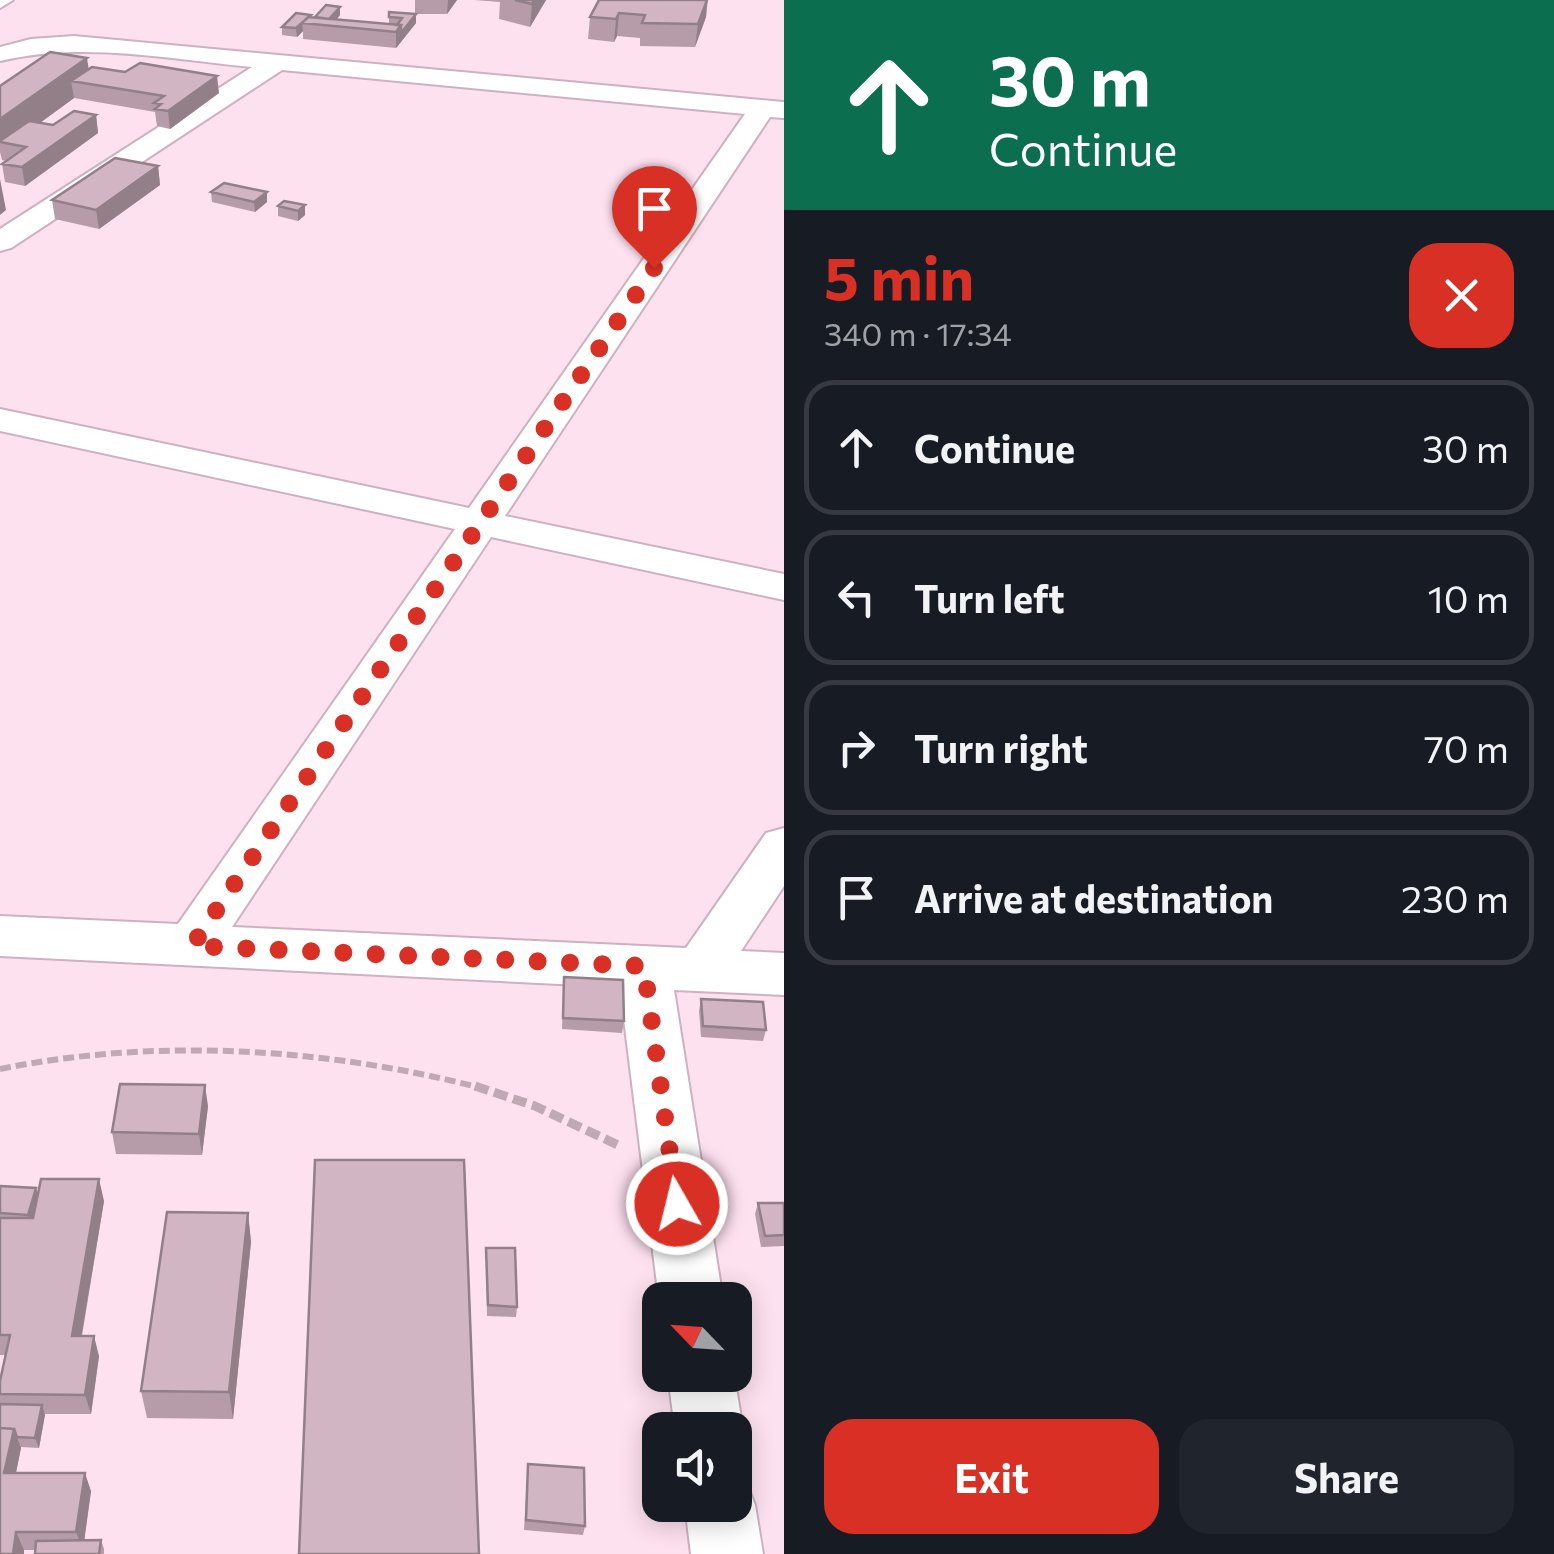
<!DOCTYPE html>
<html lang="en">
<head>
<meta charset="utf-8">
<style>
  :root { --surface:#171b24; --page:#20242c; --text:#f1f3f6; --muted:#9ea1a6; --line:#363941; --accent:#d93025 }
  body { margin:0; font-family:Commissioner,sans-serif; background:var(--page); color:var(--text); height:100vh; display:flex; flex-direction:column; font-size:38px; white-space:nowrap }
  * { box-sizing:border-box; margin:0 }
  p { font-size:32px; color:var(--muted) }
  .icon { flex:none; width:55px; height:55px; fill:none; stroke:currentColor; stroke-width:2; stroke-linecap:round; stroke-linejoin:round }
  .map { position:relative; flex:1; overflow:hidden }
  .side { display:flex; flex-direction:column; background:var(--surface); width:770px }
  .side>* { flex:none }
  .guide { background:#0b6e4f; color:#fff; overflow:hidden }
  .needle { width:65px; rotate:295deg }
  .fabs { position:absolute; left:642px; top:1282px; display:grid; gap:20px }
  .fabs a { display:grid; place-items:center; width:110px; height:110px; border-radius:20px; background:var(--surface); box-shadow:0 5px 25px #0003; font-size:50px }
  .pin { position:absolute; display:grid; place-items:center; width:85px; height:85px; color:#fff; margin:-102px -42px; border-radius:50% 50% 50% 0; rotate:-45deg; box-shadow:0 0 10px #0007 }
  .pin .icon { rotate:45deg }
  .me { position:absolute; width:110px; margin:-55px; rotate:352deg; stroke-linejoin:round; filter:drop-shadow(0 0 8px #0008) }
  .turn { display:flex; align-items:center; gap:35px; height:210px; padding:0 40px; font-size:45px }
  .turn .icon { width:130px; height:130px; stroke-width:2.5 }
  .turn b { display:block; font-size:70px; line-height:85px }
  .round { display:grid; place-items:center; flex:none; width:105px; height:105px; border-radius:30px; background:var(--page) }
  .head { display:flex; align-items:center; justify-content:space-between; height:170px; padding:0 40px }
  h1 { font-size:60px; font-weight:700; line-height:75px; color:var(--accent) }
  .primary-button { display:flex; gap:20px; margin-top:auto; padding:20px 40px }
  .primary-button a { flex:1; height:115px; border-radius:30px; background:var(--accent); color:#fff; font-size:40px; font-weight:700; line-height:115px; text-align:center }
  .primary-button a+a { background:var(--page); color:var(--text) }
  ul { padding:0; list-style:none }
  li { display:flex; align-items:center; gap:30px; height:135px; margin:0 20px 15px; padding:0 20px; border:5px solid var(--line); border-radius:30px }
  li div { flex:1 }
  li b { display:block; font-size:38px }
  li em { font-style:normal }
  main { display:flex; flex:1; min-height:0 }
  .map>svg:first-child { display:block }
</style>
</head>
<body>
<main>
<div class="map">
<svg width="784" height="1554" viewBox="0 0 784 1554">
  <rect width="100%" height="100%" fill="#fee1ef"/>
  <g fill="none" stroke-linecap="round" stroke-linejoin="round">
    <g stroke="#ceb1c0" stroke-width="4">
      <path id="minor" d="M0 0H13L0 8Z
        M74 36 784 102V118L770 117 505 516 784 574V600L491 537 232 927 686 948 766 833 784 828V886L741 951 784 953V995L674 990 723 1300H659L620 987 0 956V916L178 924 455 529 0 431V409L469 508 745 114 282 70 11 248 0 251V229L252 67C169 59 82 41 0 61V47L31 39Z
        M668 1375H734L743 1430 735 1449V1430H675Z
        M735 1476 745 1480 755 1505 763 1554H691L685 1505H735Z"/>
    </g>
    <path stroke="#c1a9b4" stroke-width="6" stroke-dasharray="11 5" stroke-linecap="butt" d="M0 1069C158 1037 329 1048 485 1089"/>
    <path stroke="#c1a9b4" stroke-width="9" stroke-dasharray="14 6" stroke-linecap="butt" d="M475 1086 535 1106 618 1145"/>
    <use href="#minor" fill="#fff" fill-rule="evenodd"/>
  </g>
  <path fill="#b59ca8" d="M415 0H457L447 14H415L416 23 396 48 303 39V31L297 37 282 35V27L311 15V17L340 15 337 19 389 24V12L415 14Z
    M474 0H546L530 27 499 19 500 2Z
    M599 0H708L706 17 695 47 640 46V38L617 36 614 42 588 39 590 17Z
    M89 69 219 93 170 129 157 126 155 112 74 98 40 123 53 125 96 115 98 133 25 186 5 182 2 164 6 161 2 160 0 152V86Z
    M158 166 160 185 99 229 55 219 52 200Z
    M211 192H267V202L255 212 212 202Z
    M305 205V215L298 221 278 216V206Z
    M564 977 624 1021 622 1033 562 1029Z
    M701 999 766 1030 763 1041 701 1037 699 1011Z
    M208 1106 202 1155 116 1154 112 1132Z
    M0 1186 38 1194 104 1201 82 1336 99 1356 91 1414H45L39 1448 21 1447 16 1473 91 1491 84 1540H101L104 1549V1554H35V1550H24V1554H0V1381L5 1355H0Z
    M758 1203H784V1246L761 1247 755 1214Z
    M248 1213 251 1242 233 1419 147 1418 141 1391Z
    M486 1248 517 1307 516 1317 487 1316Z
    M528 1464 585 1526 583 1535 524 1530Z"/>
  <path fill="#937f88" d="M448 0H457L447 14Z
    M534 0H546L530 27 532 4Z
    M707 0 706 17 695 47 698 24Z
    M340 7V15L331 25H324Z
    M619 13 617 36 614 42 616 19Z
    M416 14V23L401 42V33Z
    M302 23 303 31 297 37 296 28Z
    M401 25V42L396 48V32Z
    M87 58 91 84 71 81 74 98 11 144 0 142V119Z
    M217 76 219 93 170 129 168 111Z
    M96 115 98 133 25 186 22 167Z
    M158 166 160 185 99 229 96 210Z
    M0 179 6 210 0 215Z
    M267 192V202L255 212 254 202Z
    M305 205V215L298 221V211Z
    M205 1085 208 1106 202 1155 199 1134Z
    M99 1179 104 1201 78 1356 72 1336Z
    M36 1188 39 1199 32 1226 28 1215Z
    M248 1213 251 1242 233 1419 229 1392Z
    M94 1336 99 1356 91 1414 85 1395Z
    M42 1405 45 1415 39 1448 35 1438Z
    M14 1429 21 1448 12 1492 4 1473Z
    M85 1473 91 1491 83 1550 76 1532Z
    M16 1532 24 1550V1554H13Z"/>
  <path fill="#d2b5c3" stroke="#937f88" stroke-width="2.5" d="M515 0H534L532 4Z
    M599 0H707L698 24 642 23 645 15 619 13 616 19 590 17Z
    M326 5 340 7 329 19 315 17Z
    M389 12 416 14 401 33V25H397L402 18 389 17Z
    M296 13 311 15 296 28 282 27Z
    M308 17 401 25 396 32 302 23Z
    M50 52 87 58 0 119V86Z
    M140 63 217 76 168 111 155 109 161 104 154 103 164 96 71 81 92 67 125 72Z
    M74 111 96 115 22 167 2 164 26 147 0 142V141L29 121 53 125Z
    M115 158 158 166 96 210 52 200Z
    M224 183 267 192 254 202 211 192Z
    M284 201 305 205 298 211 278 206Z
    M564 977 623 980 624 1021 563 1018Z
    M701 999 763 1002 766 1030 703 1026Z
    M120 1084 205 1085 199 1134 112 1132Z
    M315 1160H464L479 1554H299Z
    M41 1179H99L72 1336H94L85 1395 0 1394V1381L10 1335H0V1218H33Z
    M0 1186 36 1188 28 1215 0 1213Z
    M758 1203H784V1235L765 1236Z
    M167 1212 248 1213 229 1392 141 1391Z
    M486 1248H515L517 1307 488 1305Z
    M0 1404 42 1405 35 1438 17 1437 14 1429 0 1428Z
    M0 1428 14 1429 4 1473H85L76 1532H16L13 1554H0Z
    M528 1464 584 1468 585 1526 526 1520Z
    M101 1540 99 1554H35L36 1541Z"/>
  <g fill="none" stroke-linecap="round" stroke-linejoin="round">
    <path stroke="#d93025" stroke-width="18" stroke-dasharray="0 32.4" d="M654 268 192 946 644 966 677 1204"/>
  </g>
</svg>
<div class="fabs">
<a><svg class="needle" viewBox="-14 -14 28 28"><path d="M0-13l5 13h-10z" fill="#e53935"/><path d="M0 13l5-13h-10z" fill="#9ea1a6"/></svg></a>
<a><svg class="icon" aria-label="sound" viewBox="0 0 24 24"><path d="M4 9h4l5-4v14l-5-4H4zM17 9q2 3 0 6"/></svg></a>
</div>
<div class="pin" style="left:654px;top:268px;background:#d93025"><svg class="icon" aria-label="arrive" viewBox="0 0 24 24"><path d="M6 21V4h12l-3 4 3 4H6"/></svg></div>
<svg class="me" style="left:677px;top:1204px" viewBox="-20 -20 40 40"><circle r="17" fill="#d93025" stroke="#fff" stroke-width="3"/><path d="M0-11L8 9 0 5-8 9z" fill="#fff"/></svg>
</div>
<section class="side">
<div class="guide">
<div class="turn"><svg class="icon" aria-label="ahead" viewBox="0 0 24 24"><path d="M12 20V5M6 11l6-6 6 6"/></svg><div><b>30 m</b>Continue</div></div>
</div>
<div class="head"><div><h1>5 min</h1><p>340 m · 17:34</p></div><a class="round" style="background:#d93025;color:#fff"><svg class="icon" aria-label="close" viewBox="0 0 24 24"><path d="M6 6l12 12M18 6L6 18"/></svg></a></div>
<ul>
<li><svg class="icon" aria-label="ahead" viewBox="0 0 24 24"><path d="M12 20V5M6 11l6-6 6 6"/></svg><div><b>Continue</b></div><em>30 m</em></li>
<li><svg class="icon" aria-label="left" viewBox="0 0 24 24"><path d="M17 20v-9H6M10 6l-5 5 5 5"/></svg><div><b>Turn left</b></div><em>10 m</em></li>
<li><svg class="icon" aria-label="right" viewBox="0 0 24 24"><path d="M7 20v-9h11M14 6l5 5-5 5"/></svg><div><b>Turn right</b></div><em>70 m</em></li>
<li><svg class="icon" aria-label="arrive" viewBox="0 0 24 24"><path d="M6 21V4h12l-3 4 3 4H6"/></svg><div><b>Arrive at destination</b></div><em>230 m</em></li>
</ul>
<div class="primary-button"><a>Exit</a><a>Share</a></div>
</section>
</main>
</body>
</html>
